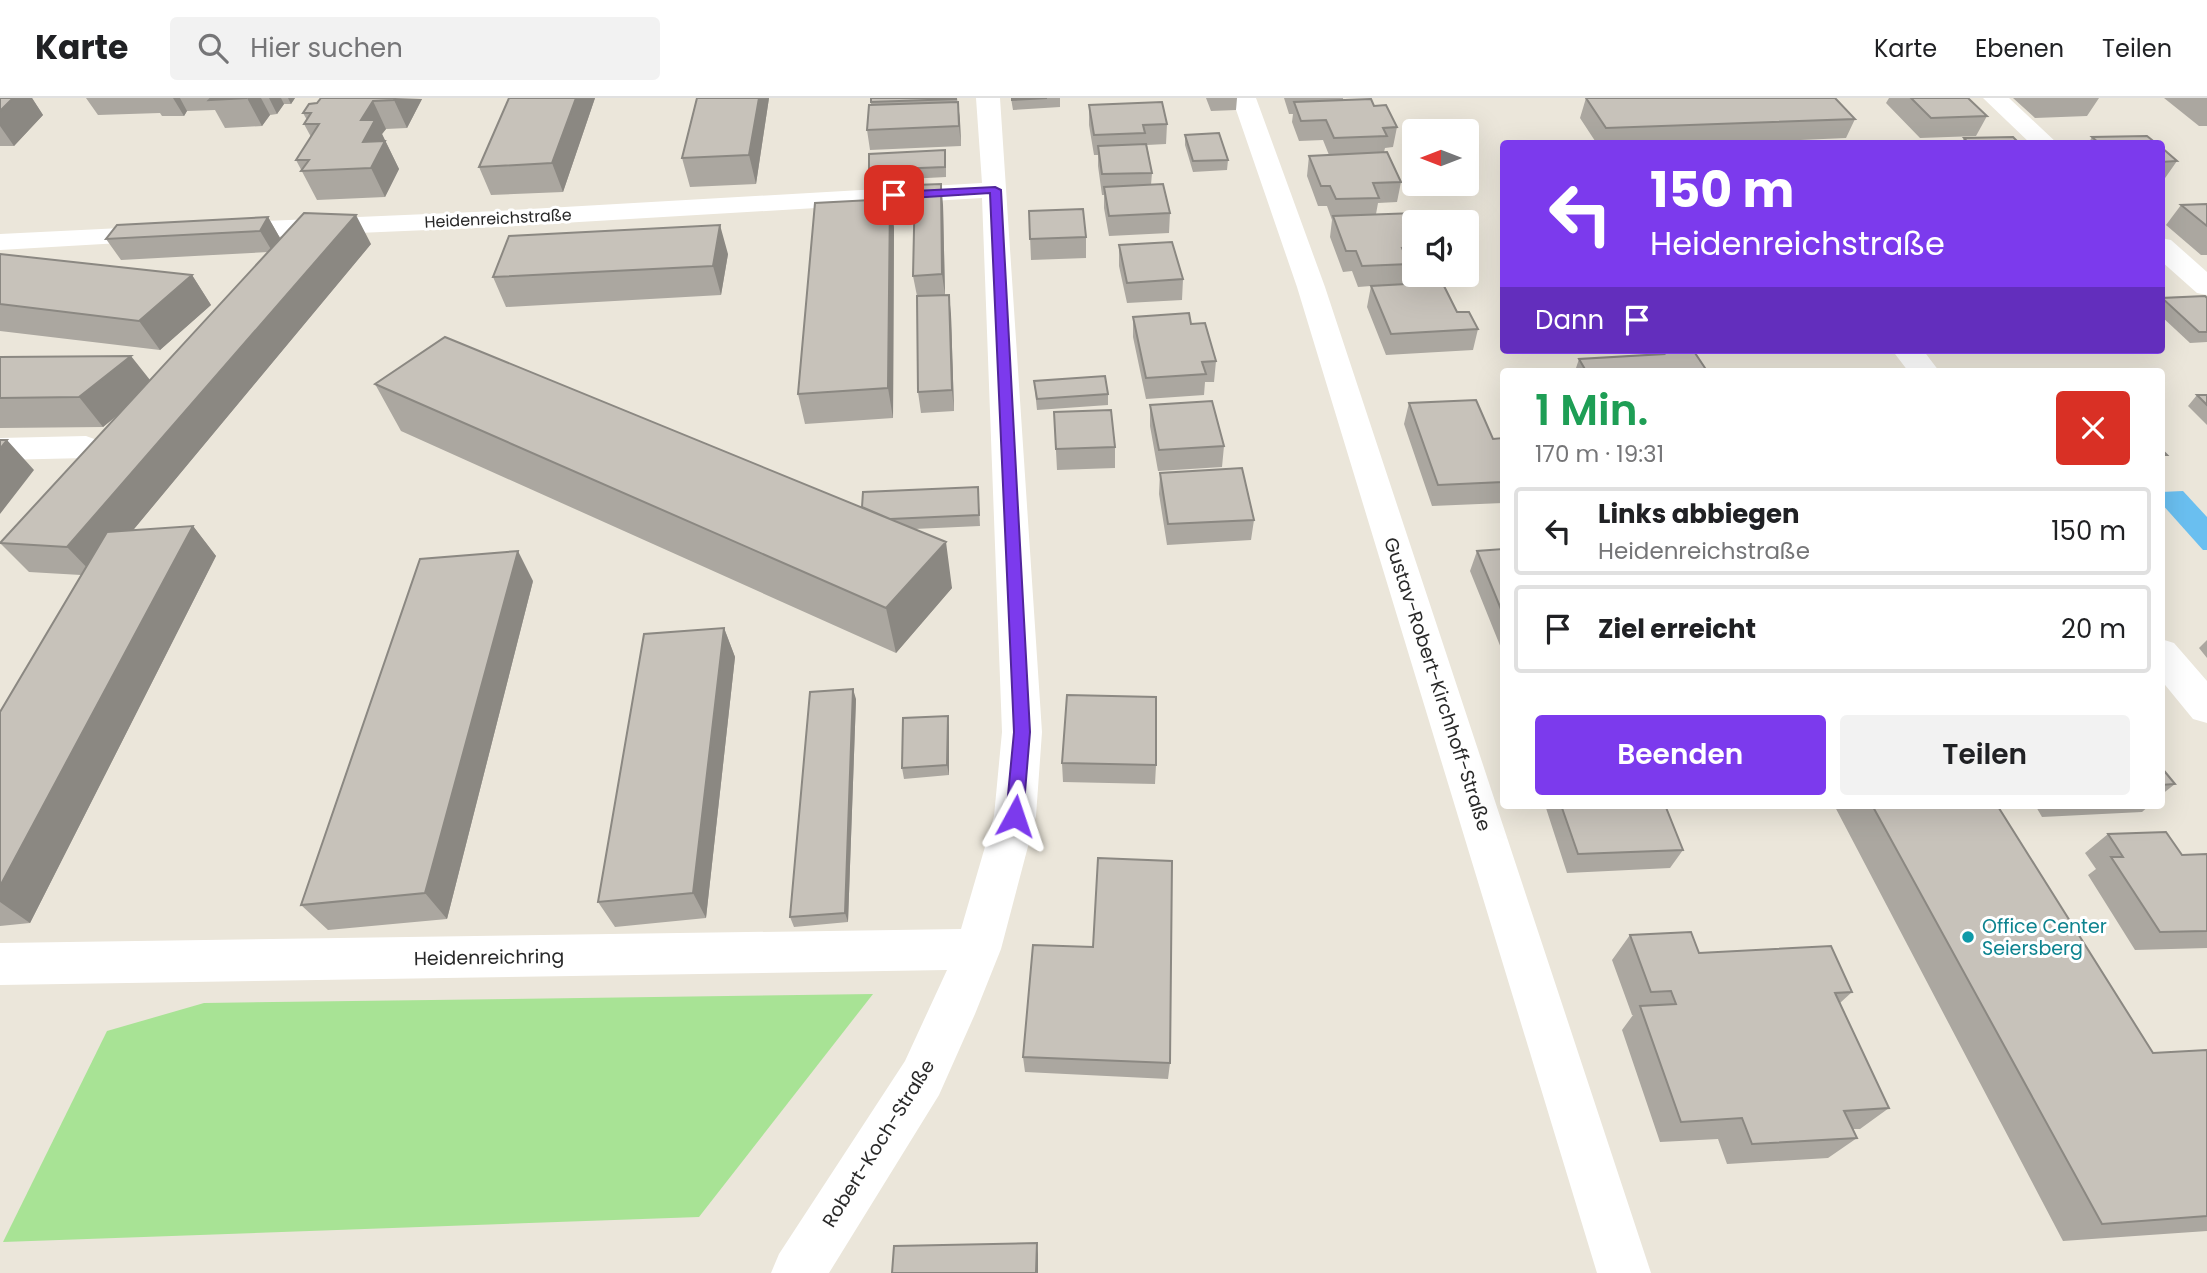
<!DOCTYPE html>
<html lang="de">
<head>
<meta charset="utf-8">
<style>
  :root { --surface:#fff; --page:#f2f2f2; --text:#202124; --muted:#757577; --line:#e0e0e0; --accent:#7c3aed }
  body { margin:0; font-family:Poppins,sans-serif; background:var(--page); color:var(--text); height:100vh; display:flex; flex-direction:column; font-size:26px; white-space:nowrap }
  * { box-sizing:border-box; margin:0 }
  p { font-size:23px; color:var(--muted) }
  .icon { flex:none; width:38px; height:38px; fill:none; stroke:currentColor; stroke-width:2; stroke-linecap:round; stroke-linejoin:round }
  .map { position:relative; flex:1; overflow:hidden }
  .drawer { position:absolute; left:1500px; top:270px; width:665px; height:441px; display:flex; flex-direction:column; background:var(--surface); border-radius:7px; box-shadow:0 7px 28px #0002 }
  .drawer>* { flex:none }
  .hud { position:absolute; left:1500px; top:42px; width:665px; height:214px; border-radius:7px; box-shadow:0 7px 28px #0002; background:#7c3aed; color:#fff; overflow:hidden }
  .needle { width:46px; rotate:270deg }
  .controls { position:absolute; left:1402px; top:21px; display:grid; gap:14px }
  .controls a { display:grid; place-items:center; width:77px; height:77px; border-radius:7px; background:var(--surface); box-shadow:0 7px 28px #0002; font-size:35px }
  .pin { position:absolute; display:grid; place-items:center; width:60px; height:60px; color:#fff; margin:-30px; border-radius:14px; box-shadow:0 4px 10px #0006 }
  .me { position:absolute; width:77px; margin:-38px; rotate:5deg; stroke-linejoin:round; filter:drop-shadow(0 0 5px #0008) }
  .turn { display:flex; align-items:center; gap:24px; height:147px; padding:0 35px; font-size:32px }
  .turn .icon { width:91px; height:91px; stroke-width:2.5 }
  .turn b { display:block; font-size:49px; line-height:60px }
  .then { display:flex; align-items:center; height:66px; padding:0 35px; background:#0003; gap:14px; font-size:26px }
  .round { display:grid; place-items:center; flex:none; width:74px; height:74px; border-radius:7px; background:var(--page) }
  .overview { display:flex; align-items:center; justify-content:space-between; height:119px; padding:0 35px }
  h1 { font-size:42px; font-weight:600; line-height:52px; color:#1e9e55 }
  .primary-button { display:flex; gap:14px; margin-top:auto; padding:14px 35px }
  .primary-button a { flex:1; height:80px; border-radius:7px; background:var(--accent); color:#fff; font-size:28px; font-weight:600; line-height:80px; text-align:center }
  .primary-button a+a { background:var(--page); color:var(--text) }
  ul { padding:0; list-style:none }
  li { display:flex; align-items:center; gap:21px; height:88px; margin:0 14px 10px; padding:0 21px; border:4px solid var(--line); border-radius:7px }
  li div { flex:1 }
  li b { display:block; font-size:26px }
  li em { font-style:normal }
  header { display:flex; align-items:center; gap:42px; box-sizing:border-box; height:98px; padding:0 35px; background:var(--surface); border-bottom:2px solid var(--line) }
  header strong { font-size:33px }
  nav { display:flex; gap:38px; margin-inline-start:auto; font-size:24px }
  .search { width:490px; height:63px; background:var(--page); display:flex; align-items:center; gap:18px; box-sizing:border-box; padding:0 24px; border-radius:7px; color:var(--muted); font-size:26px }
  .map>svg:first-child { display:block }
</style>
</head>
<body>
<header>
<strong>Karte</strong>
<div class="search"><svg class="icon" aria-label="search" viewBox="0 0 24 24"><circle cx="10" cy="10" r="6"/><path d="M15 15l6 6"/></svg>Hier suchen</div>
<nav><a>Karte</a><a>Ebenen</a><a>Teilen</a></nav>
</header>
<div class="map">
<svg width="2207" height="1175" viewBox="0 0 2207 1175">
  <rect width="100%" height="100%" fill="#ebe6da"/>
  <path fill="#a8e395" d="M873 896 699 1119 3 1144 107 933 204 905Z"/>
  <path fill="#6abff0" d="M2183 393 2207 419V452H2203L2161 405V394Z"/>
  <g fill="none" stroke-linecap="round" stroke-linejoin="round">
    <path fill="#fff" fill-rule="evenodd" d="M976 0H1000L1042 634 1036 718 1001 851 975 916 939 997 829 1175H771L779 1156 905 963 947 872 0 887V845L961 831 994 718 1002 634 982 100 497 129 222 141 213 139 209 133 213 127 222 125 497 113 982 85Z
      M1232 0H1256L1325 189 1651 1175H1597L1297 189Z
      M1983 0H2009L2058 46H2031Z
      M162 128 172 130 175 136 172 142 0 152V136Z
      M2161 140 2171 142 2207 174V197L2197 195 2161 163Z
      M1892 252H1923L1939 273H1908Z
      M86 338 97 342 102 349 97 356 86 360 0 362V340Z
      M2161 541 2174 545 2207 583V625L2193 621 2161 582Z"/>
  </g>
  <path fill="#aba7a0" d="M0 0H32L43 17 14 48H0Z
    M86 0H295L291 6H284L277 16 270 17 262 28 225 30 215 12 187 13 184 18H162L160 15 98 17Z
    M509 0H595L563 94 491 97 479 69Z
    M697 0H769L756 86 690 89 682 60Z
    M871 0H957L960 23 961 48 870 52 867 32 871 7Z
    M1011 0H1060V9L1013 12Z
    M1206 0H1237L1236 12 1211 13Z
    M1284 0H1343V2L1374 8 1397 29 1393 49 1385 50 1384 54 1401 84 1397 104 1378 105 1376 116 1414 124V170H1408L1405 186 1457 214 1478 231 1473 252 1386 257 1367 209 1371 188 1358 189 1352 173 1343 174 1330 139 1332 122 1327 108H1318L1307 78 1309 58 1329 57 1323 42 1299 43 1292 24 1293 16H1289Z
    M1586 0 1855 21 1846 40 1713 46H1597L1580 20Z
    M1889 0H1968L1987 18 1976 38 1920 40 1886 5Z
    M2013 0H2099L2087 18 2035 20Z
    M2164 0H2207V28H2199Z
    M422 1 407 30 386 31 382 36 399 71 385 99 317 102 296 62 311 39 304 26 307 22 303 15 317 5Z
    M1089 7 1167 26 1166 46 1147 47 1152 75 1151 87 1170 115 1169 135 1109 138 1104 110V97H1102L1098 68V57H1094L1089 27Z
    M1185 37 1228 62 1227 72 1193 74 1185 47Z
    M2092 39 2157 46H2088Z
    M1964 40 2020 46H1961Z
    M2161 49 2177 63 2163 83H2161Z
    M946 63V79L870 83 869 72Z
    M890 101 894 130 893 320 805 326 798 296Z
    M2207 106V157H2201L2166 127 2181 107Z
    M943 107 945 197 951 217 954 313 921 315 918 294 917 198 913 178Z
    M1029 113 1086 139V160L1031 162Z
    M268 119 280 140 278 143 371 146 133 432 193 428 216 458 30 825 0 828V614L81 477 29 474 0 445 120 315 103 329 0 330V259L150 282 268 154 121 162 106 141Z
    M1119 147 1183 181 1182 202 1127 205 1119 168Z
    M0 156 192 177 211 207 160 252 0 233Z
    M728 156 721 197 506 209 493 179Z
    M2162 200H2207V244L2190 245 2161 218Z
    M1133 219 1191 226 1216 263 1214 284H1205L1204 297 1146 301 1133 239Z
    M1657 252H1693L1707 273H1575L1579 261 1655 256Z
    M1034 283 1108 296V307L1037 312Z
    M375 286 862 409 978 389 980 428 914 431 952 490 896 555 401 333Z
    M2197 297H2207V327L2188 308Z
    M1409 305 1493 341 1503 340V405L1432 408 1404 326Z
    M1150 307 1224 348 1222 369 1158 373 1150 328Z
    M1054 314 1115 349V370L1057 372Z
    M1160 375 1254 422 1251 442 1167 447 1159 396Z
    M1503 451V555L1470 473 1477 453Z
    M533 483 447 821 328 832 301 807Z
    M724 530 735 559 706 820 615 829 598 804Z
    M2207 542V560L2199 550Z
    M856 601 848 824 794 829 790 819Z
    M949 628V677L904 681 902 670Z
    M1062 665 1156 667 1155 686 1063 684Z
    M2161 669 2175 686 2161 697Z
    M1545 707H1665L1683 752 1670 770 1567 775Z
    M1834 707H1997L2153 955 2207 952V1133L2063 1143Z
    M2035 707H2150L2142 714 2042 719Z
    M2108 736 2182 757 2207 756V850L2135 852 2088 777 2096 771 2085 755Z
    M1630 837 1852 894 1840 905 1889 1010 1860 1031H1852L1857 1040 1828 1060 1727 1066 1718 1041 1660 1044 1622 932 1633 917H1632L1612 862Z
    M1023 959 1170 965 1168 981 1025 974Z"/>
  <path fill="#8b8882" d="M13 0H32L43 17 14 48 0 28V13Z
    M173 0H180L187 13 184 18Z
    M247 0H261L270 17 262 28Z
    M269 0H281L284 6 277 16Z
    M288 0H295L291 6Z
    M395 0 422 1 407 30 394 2Z
    M576 0H595L563 94 552 65Z
    M759 0H769L756 86 749 57Z
    M373 3 386 31 382 36 399 71 385 99 371 70 363 44 361 22Z
    M958 4 960 23 961 48 959 28Z
    M941 86 943 107 945 197 942 176Z
    M890 101 894 130 893 320 888 290Z
    M356 117 371 146 95 478 67 449Z
    M268 119 280 140 272 153 260 133Z
    M720 127 728 156 721 197 713 168Z
    M192 177 211 207 160 252 139 223Z
    M949 197 951 217 954 313 952 292Z
    M131 258 154 287 103 329 79 299Z
    M7 342 34 372 0 416V351Z
    M193 428 216 458 30 825 0 804V788Z
    M946 444 952 490 896 555 886 510Z
    M518 453 533 483 447 821 425 795Z
    M724 530 735 559 706 820 693 795Z
    M853 591 856 601 848 824 845 815Z
    M948 618 949 628V677L947 667Z
    M1037 1145 1038 1156V1175H1036Z"/>
  <path fill="#c7c2ba" stroke="#8b8882" stroke-width="2" d="M0 0H13L0 13Z
    M211 0H247L209 2Z
    M321 0H395L394 2 373 3 361 22H375L363 44 385 43 371 70 301 73 309 62H296L319 26H304L311 15H303L309 6 317 5Z
    M509 0H576L552 65 479 69Z
    M697 0H759L749 57 682 60Z
    M871 0H956V1L871 4Z
    M1012 0H1047L1012 2Z
    M1586 0H1835L1855 21 1606 30Z
    M1911 0H1968L1987 18 1931 20Z
    M1371 1 1374 8 1386 7 1397 29 1383 30 1387 38 1334 40 1326 22 1301 23 1294 4Z
    M958 4 959 28 867 32 869 7Z
    M1162 4 1167 26 1143 27 1145 35 1094 37 1089 7Z
    M1219 35 1228 62 1193 63 1185 37Z
    M2147 38 2157 46H2100L2092 39Z
    M2013 39 2020 46H1969L1964 40Z
    M1146 46 1152 75 1102 76 1098 48Z
    M2161 49 2177 63 2161 64Z
    M945 52V69L869 72V56Z
    M1387 54 1401 84 1373 85 1379 100 1336 101 1330 88H1321L1309 58Z
    M941 86 942 176 913 178 915 87Z
    M1163 86 1170 115 1109 118 1104 89Z
    M890 101 888 290 798 296 815 105Z
    M2207 106V128L2181 107Z
    M1083 111 1086 139 1030 141 1029 113Z
    M304 115 356 117 67 449 0 445Z
    M1416 115 1420 124H1414V149L1402 150 1409 166 1362 168 1356 153H1346L1333 118Z
    M268 119 260 133 106 141 117 127Z
    M720 127 713 168 493 179 509 138Z
    M1172 144 1183 181 1127 185 1119 147Z
    M0 156 192 177 139 223 0 206Z
    M1442 184 1457 214H1469L1478 231 1391 236 1371 188Z
    M949 197 952 292 918 294 917 198Z
    M2205 198 2207 200V234H2199L2162 200Z
    M1189 215 1191 226 1205 225 1216 263 1202 264 1206 276 1146 280 1133 219Z
    M445 239 946 444 886 510 375 286Z
    M1661 252H1693L1707 273H1586L1579 261 1664 256Z
    M131 258 79 299 0 300V259Z
    M1105 278 1108 296 1037 301 1034 283Z
    M2197 297H2207V307Z
    M1476 302 1493 341 1503 340V384L1438 387 1409 305Z
    M1212 303 1224 348 1159 352 1150 307Z
    M1111 312 1115 349 1056 351 1054 314Z
    M0 342H7L0 351Z
    M2161 351 2167 357H2161Z
    M1242 370 1254 422 1168 426 1160 375Z
    M978 389 979 417 890 421 862 409 863 394Z
    M193 428 0 788V614L107 434Z
    M1503 451V516L1477 453Z
    M518 453 425 795 301 807 420 461Z
    M724 530 693 795 598 804 644 536Z
    M853 591 845 815 790 819 810 594Z
    M1067 597 1156 599V667L1062 665Z
    M948 618 947 667 902 670 903 620Z
    M2161 669 2175 686 2161 687Z
    M1561 707H1665L1683 752 1578 756Z
    M1872 707H1997L2153 955 2207 952V1118L2102 1126Z
    M2166 734 2182 757 2207 756V833L2160 834 2111 759H2123L2108 736Z
    M1098 760 1172 763 1170 965 1023 959 1033 847 1093 849Z
    M1691 834 1699 855 1831 848 1852 894 1835 895 1889 1010 1844 1013 1857 1040 1752 1046 1742 1020 1681 1024 1640 908 1676 906 1671 893 1651 894 1630 837Z
    M1037 1145 1036 1175H892L894 1148Z"/>
  <path fill="#7c3aed" stroke="#51269a" stroke-width="2" d="M995 89 1001 92 1030 634 1023 718 1021 724 1015 726 1009 724 1006 718 1014 634 990 95 894 101 888 97 894 94Z"/>
  <circle fill="#0f9aa8" stroke="#fff" stroke-width="2.5" cx="1968" cy="839" r="7"/>
  <g text-anchor="middle" stroke-width="6" stroke-linejoin="round" paint-order="stroke">
    <g font-size="16" fill="#292929" stroke="#fff">
      <text transform="translate(498 120) rotate(-3)" y="6">Heidenreichstraße</text>
    </g>
    <g font-size="19" fill="#292929" stroke="#fff">
      <text transform="translate(1438 586) rotate(72)" y="7">Gustav-Robert-Kirchhoff-Straße</text>
      <text transform="translate(489 859) rotate(-1)" y="7">Heidenreichring</text>
      <text transform="translate(878 1045) rotate(-58)" y="7">Robert-Koch-Straße</text>
    </g>
    <g font-size="19" fill="#0d838f" stroke="#fff" text-anchor="start">
      <text x="1982" y="835">Office Center<tspan x="1982" dy="22">Seiersberg</tspan></text>
    </g>
  </g>
</svg>
<div class="controls">
<a><svg class="needle" viewBox="-14 -14 28 28"><path d="M0-13l5 13h-10z" fill="#e53935"/><path d="M0 13l5-13h-10z" fill="#757577"/></svg></a>
<a><svg class="icon" aria-label="sound" viewBox="0 0 24 24"><path d="M4 9h4l5-4v14l-5-4H4zM17 9q2 3 0 6"/></svg></a>
</div>
<div class="pin" style="left:894px;top:97px;background:#d93025"><svg class="icon" aria-label="arrive" viewBox="0 0 24 24"><path d="M6 21V4h12l-3 4 3 4H6"/></svg></div>
<svg class="me" style="left:1015px;top:718px" viewBox="-20 -20 40 40"><path d="M0-17L14 15 0 8-14 15z" fill="#7c3aed" stroke="#fff" stroke-width="4"/></svg>
<div class="hud">
<div class="turn"><svg class="icon" aria-label="left" viewBox="0 0 24 24"><path d="M17 20v-9H6M10 6l-5 5 5 5"/></svg><div><b>150 m</b>Heidenreichstraße</div></div>
<div class="then">Dann<svg class="icon" aria-label="arrive" viewBox="0 0 24 24"><path d="M6 21V4h12l-3 4 3 4H6"/></svg></div>
</div>
<section class="drawer">
<div class="overview"><div><h1>1 Min.</h1><p>170 m · 19:31</p></div><a class="round" style="background:#d93025;color:#fff"><svg class="icon" aria-label="close" viewBox="0 0 24 24"><path d="M6 6l12 12M18 6L6 18"/></svg></a></div>
<ul>
<li><svg class="icon" aria-label="left" viewBox="0 0 24 24"><path d="M17 20v-9H6M10 6l-5 5 5 5"/></svg><div><b>Links abbiegen</b><p>Heidenreichstraße</p></div><em>150 m</em></li>
<li><svg class="icon" aria-label="arrive" viewBox="0 0 24 24"><path d="M6 21V4h12l-3 4 3 4H6"/></svg><div><b>Ziel erreicht</b></div><em>20 m</em></li>
</ul>
<div class="primary-button"><a>Beenden</a><a>Teilen</a></div>
</section>
</div>
</body>
</html>
